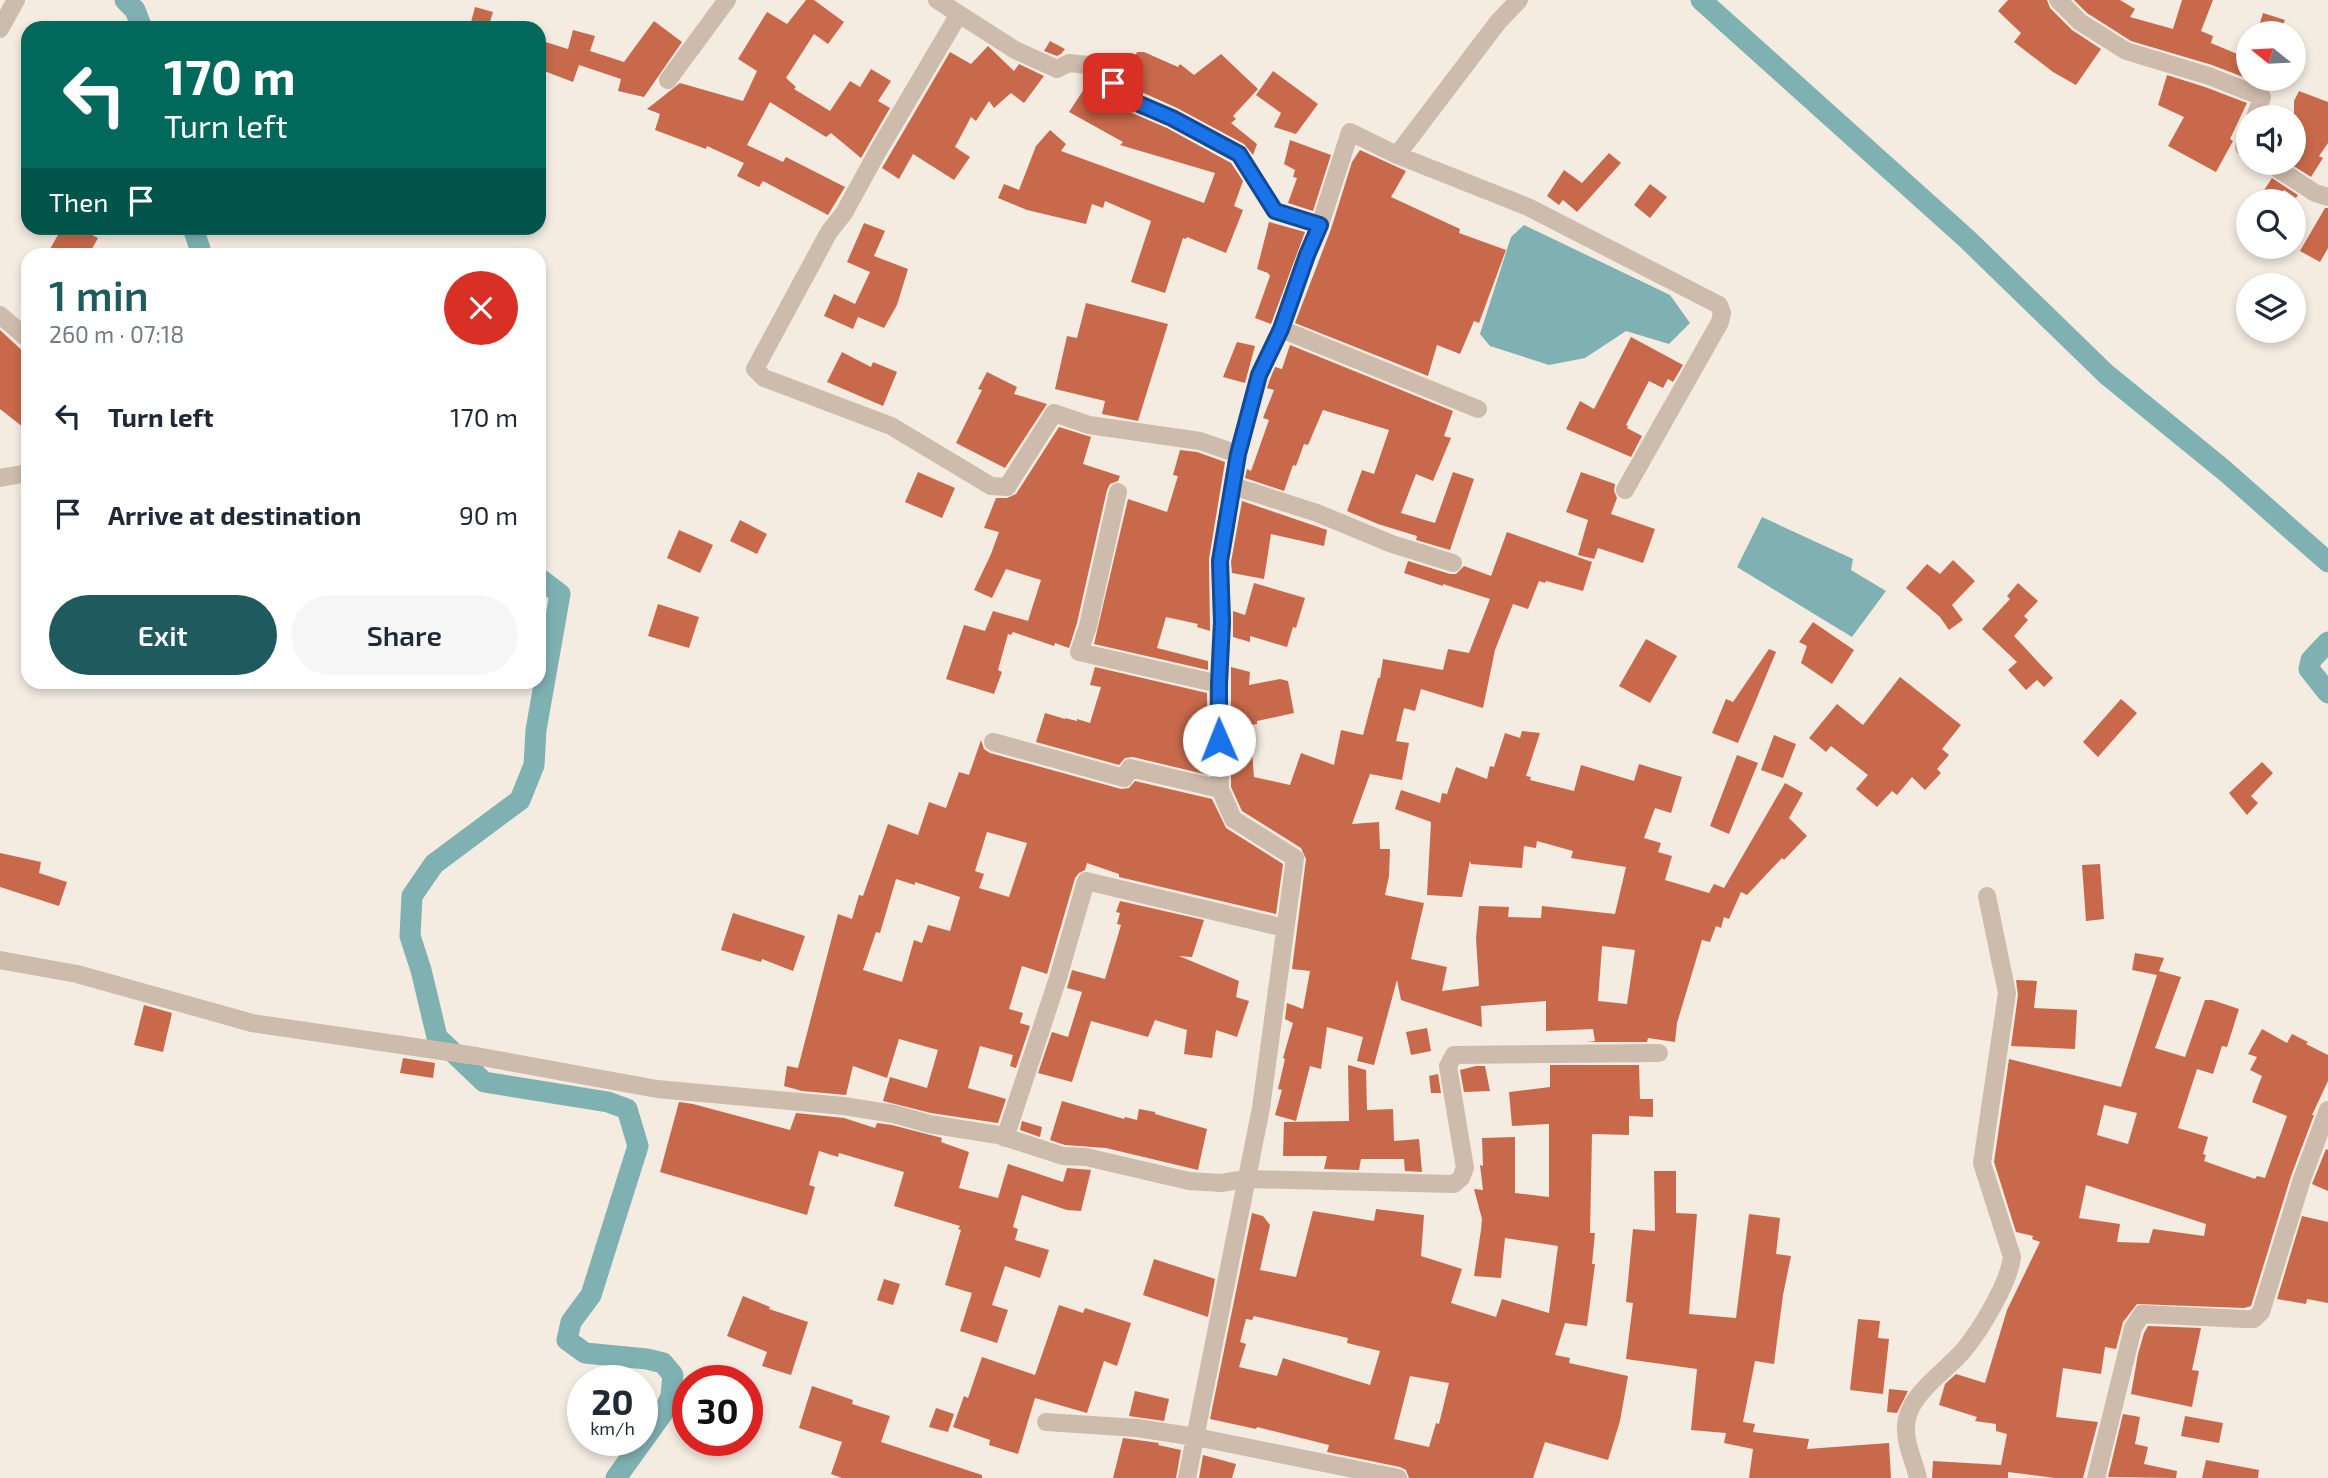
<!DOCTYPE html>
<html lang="en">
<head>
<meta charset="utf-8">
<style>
  :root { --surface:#fff; --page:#f6f6f7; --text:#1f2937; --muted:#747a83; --accent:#1f5a5e }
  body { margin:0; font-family:"Exo 2",sans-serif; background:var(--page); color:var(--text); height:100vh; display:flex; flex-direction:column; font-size:26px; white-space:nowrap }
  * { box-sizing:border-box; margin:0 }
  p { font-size:23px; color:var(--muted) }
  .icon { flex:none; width:38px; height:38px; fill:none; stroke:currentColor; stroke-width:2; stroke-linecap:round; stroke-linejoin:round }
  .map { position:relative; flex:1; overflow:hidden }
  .details { position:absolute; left:21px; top:248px; width:525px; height:441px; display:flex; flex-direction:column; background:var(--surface); border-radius:21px; box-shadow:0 4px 10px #0003 }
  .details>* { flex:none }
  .guide { position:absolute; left:21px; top:21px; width:525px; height:214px; border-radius:21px; box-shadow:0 4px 10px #0003; background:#00695c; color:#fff; overflow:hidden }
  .needle { width:46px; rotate:288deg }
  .buttons { position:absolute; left:2236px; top:21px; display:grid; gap:14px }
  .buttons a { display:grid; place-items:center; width:70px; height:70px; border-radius:50%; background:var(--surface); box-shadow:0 4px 10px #0003; font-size:35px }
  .speed { position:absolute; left:567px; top:1365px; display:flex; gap:14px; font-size:35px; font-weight:700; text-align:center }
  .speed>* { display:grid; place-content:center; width:91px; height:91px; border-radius:50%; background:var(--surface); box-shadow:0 4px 10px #0003; line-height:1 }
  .speed small { font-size:18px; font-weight:400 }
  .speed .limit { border:10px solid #d22; background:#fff; color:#111 }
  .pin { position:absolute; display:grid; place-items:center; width:60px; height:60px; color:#fff; margin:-30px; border-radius:14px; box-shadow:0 4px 10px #0006 }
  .me { position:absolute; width:77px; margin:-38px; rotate:359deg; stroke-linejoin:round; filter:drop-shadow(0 0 5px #0008) }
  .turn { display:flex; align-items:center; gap:24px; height:147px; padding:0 28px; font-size:32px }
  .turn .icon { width:91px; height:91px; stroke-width:2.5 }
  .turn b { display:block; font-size:49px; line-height:60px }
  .then { display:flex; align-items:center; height:66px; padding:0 28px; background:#0003; gap:14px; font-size:26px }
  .round { display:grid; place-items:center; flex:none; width:74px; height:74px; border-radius:37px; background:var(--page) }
  .headline { display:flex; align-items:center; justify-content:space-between; height:119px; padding:0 28px }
  h1 { font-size:42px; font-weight:600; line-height:52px; color:var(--accent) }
  .primary-button { display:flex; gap:14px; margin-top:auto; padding:14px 28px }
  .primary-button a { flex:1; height:80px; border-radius:42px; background:var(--accent); color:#fff; font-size:28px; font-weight:600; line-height:80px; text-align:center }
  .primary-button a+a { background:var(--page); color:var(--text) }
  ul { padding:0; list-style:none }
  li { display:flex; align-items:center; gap:21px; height:98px; padding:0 28px }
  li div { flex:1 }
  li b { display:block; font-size:26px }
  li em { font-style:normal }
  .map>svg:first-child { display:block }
</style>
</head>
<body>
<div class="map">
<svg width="2328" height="1478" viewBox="0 0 2328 1478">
  <rect width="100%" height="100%" fill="#f4ebe1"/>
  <path fill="#7fb0b2" d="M1524 225 1670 295 1690 323 1669 344 1626 331 1585 358 1549 365 1490 346 1480 334 1511 237Z
    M1762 517 1853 559 1851 570 1886 591 1852 637 1737 567Z"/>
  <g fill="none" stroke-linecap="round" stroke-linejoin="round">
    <path stroke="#7fb0b2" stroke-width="21" d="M125 0 135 10 142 28
      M1701 0 1967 239 2106 374 2225 471 2328 562
      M193 228 200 249 199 256
      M539 578 560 594 536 730 534 765 520 800 434 864 412 896 410 936 421 970 437 1037 484 1082 608 1102 627 1109 638 1146 591 1295 571 1322 567 1340 585 1353 647 1359 663 1363 673 1375 671 1396 665 1410 616 1478
      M2328 642 2311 660 2309 669 2328 693"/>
  </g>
  <path fill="#c8694b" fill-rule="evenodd" d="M806 0H814L844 22 828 44 814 34 786 78 796 87 794 89 830 111 850 81 860 87 871 69 891 81 878 101 890 108 861 158 831 133 826 137 770 102 747 145 783 162 786 157 845 187 828 215 763 181 759 187 737 176 744 163 707 146 706 149 655 130 660 114 647 109 680 83 743 101 757 71 738 59 767 12 787 24Z
    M2008 0H2047L2050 8 2072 30 2101 49 2076 85 2053 72 2014 42 2021 33 1998 11Z
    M2074 0H2120L2135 9 2130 17 2173 29 2182 0H2213L2201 31 2213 36 2211 43 2249 59V79H2258L2256 82 2212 65 2131 41 2087 13Z
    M475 7 493 12 488 28 470 26Z
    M2263 13 2285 20 2279 33H2257Z
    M654 21 682 42 644 97 618 91 621 79 579 65 573 82 539 69V40L568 49 573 30 595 36 590 51 624 62Z
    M1050 41 1065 49 1061 54 1057 56 1044 51Z
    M988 46 1014 71 1019 64 1044 76 1024 103 1011 93 994 108 989 101 976 121 971 117 955 147 970 157 954 180 913 154 899 179 882 168 950 52 971 64Z
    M1137 52H1144L1178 67 1180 64 1194 75 1221 54 1258 89 1233 116 1236 119 1231 123 1257 144 1253 155 1244 144 1177 108 1137 90 1125 79Z
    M1273 71 1318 104 1296 134 1274 127 1281 113 1256 95Z
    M2167 75 2205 87 2247 103 2230 139 2233 141 2216 172 2168 146 2184 117 2158 105Z
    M1090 80 1104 89 1125 110 1167 128 1231 163 1243 181 1234 206 1243 210 1226 253 1187 237 1186 239 1183 238 1165 293 1131 282 1151 221 1105 201 1103 208 1092 204 1086 224 1027 210 998 198 1004 184 1019 190 1036 146 1050 130 1066 144 1061 151 1204 203 1215 173 1120 145 1123 142 1069 112Z
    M2299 91 2328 102V143L2319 156 2323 158 2311 177 2289 163H2294V101Z
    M1290 140 1331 155 1313 211 1288 203 1297 178 1293 177 1295 170 1284 164Z
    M1360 150 1406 171 1391 197 1460 229 1459 233 1506 250 1479 323 1474 321 1460 354 1437 345 1428 376 1295 323 1331 229 1352 162Z
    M1609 153 1621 163 1577 212 1563 200 1559 205 1547 196 1564 170 1582 183Z
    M2272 178 2298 195 2296 198 2284 190 2276 201H2257Z
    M1650 184 1667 197 1650 218 1634 205Z
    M2325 208H2328V248L2320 262 2300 251Z
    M1269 222 1305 232 1271 324 1255 318 1270 276 1268 273 1257 269Z
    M864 223 885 231 874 256 908 269 897 305 884 328 858 317 853 329 824 316 834 294 855 304 870 272 847 262Z
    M62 228H78L98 238 88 256H46Z
    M1086 303 1168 324 1138 421 1102 414 1105 401 1055 389 1067 336 1077 338Z
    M0 330 28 356V431L0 409Z
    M1631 337 1683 365 1673 382 1668 379 1663 388 1649 381 1626 425 1628 426 1627 428 1642 436 1631 457 1566 429 1580 401 1594 409Z
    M1237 342 1255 346 1245 383 1223 377Z
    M1290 345 1453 411 1444 436 1451 438 1433 481 1416 474 1401 513 1435 523 1453 472 1474 479 1450 550 1416 540 1417 536 1378 524 1347 511 1362 470 1374 474 1389 430 1323 410 1308 445 1304 444 1296 466 1293 465 1284 491 1245 478 1247 469 1251 471 1269 420 1263 418 1274 390 1267 388 1270 379 1275 367 1282 369Z
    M842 352 871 367 873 362 897 372 883 406 827 382Z
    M987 372 1017 387 1014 394 1047 404 1005 468 956 443 982 390 978 389Z
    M1059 427 1091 437 1083 464 1120 476 1118 481 1110 484 1107 490 1077 623 1069 648 1055 643 1054 646 1013 632 1011 635 1008 634 998 670 1002 672 994 694 946 679 964 625 985 631 993 611 1028 621 1041 580 1006 569 992 598 974 590 991 554 999 532 984 528 996 498H1007L1016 494Z
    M1180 450 1197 452 1225 462 1209 559 1210 631 1197 627 1198 624 1166 617 1157 648 1208 661V670L1094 644 1128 499 1167 512 1178 476 1173 475Z
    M918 472 955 488 942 518 905 502Z
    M1581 472 1615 484 1614 491 1617 498 1611 514 1655 529 1643 563 1598 548 1594 559 1578 555 1588 520 1566 512Z
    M1242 501 1327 530 1324 546 1271 534 1264 579 1232 573 1231 562Z
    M740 520 767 534 757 554 730 541Z
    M679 530 713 545 700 573 667 558Z
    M1507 532 1592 562 1583 591 1546 581 1545 583 1539 581 1528 609 1513 604 1495 650 1483 708 1421 689 1415 711 1404 708 1396 741 1409 743 1402 780 1370 774 1352 824 1379 822 1380 849H1390L1389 876 1385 895 1424 903 1411 959 1447 967 1442 991 1479 986 1476 938 1479 906 1509 907 1508 917 1541 918 1542 906 1615 914 1626 867 1571 858 1573 851 1537 841 1536 848 1524 846 1522 868 1471 864 1470 861 1462 897 1427 895 1431 822 1395 809 1401 790 1440 803 1442 793 1447 794 1456 767 1487 779 1490 766 1494 767 1505 733 1520 738 1522 731 1540 733 1526 776 1531 777 1530 780 1574 791 1581 765 1634 781 1639 764 1682 777 1671 813 1655 808 1644 838 1661 843 1658 852 1672 856 1665 880 1709 893 1714 884 1724 888 1785 783 1803 793 1789 818 1807 836 1784 860 1782 858 1747 895 1741 892 1729 919 1724 917 1721 928 1716 926 1710 942 1702 940 1677 1023 1675 1042 1648 1038 1647 1042H1587L1595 1041 1593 1029 1546 1031V1001L1481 1006 1482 1027 1401 1000 1397 980 1374 1065 1357 1061 1363 1037 1327 1027 1321 1069 1310 1066 1296 1121 1275 1115 1282 1090 1278 1089 1285 1059 1283 1058 1293 1023 1285 1019 1287 1003 1303 1009 1310 971 1292 969 1306 859 1301 848 1242 811 1231 787V667L1250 672 1249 685 1280 679 1288 681 1294 713 1257 721V724L1250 725 1254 777 1290 785 1301 753 1334 765 1341 730 1363 735 1378 678H1380L1383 659 1443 670 1448 649 1469 653 1490 599 1443 584V586L1404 573 1408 561 1450 574H1456L1464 566 1491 576ZM1602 946 1635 950 1627 1004 1598 1001Z
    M1953 560 1975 581 1952 605 1963 620 1949 630 1940 617 1906 588 1927 564 1940 574Z
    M1254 583 1305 598 1296 628 1293 627 1287 647 1250 636V642L1233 637V611L1245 615Z
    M2018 583 2038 601 2024 616 2028 620 2014 636 2053 678 2044 687 2037 680 2026 690 2008 670 2017 662 1982 629 2010 599 2007 596Z
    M658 604 699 617 689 648 648 636Z
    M1813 622 1854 650 1832 684 1801 663 1807 646 1799 642Z
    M1646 639 1677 656 1650 703 1619 686Z
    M1769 649 1776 652 1738 743 1712 733 1726 699 1733 702Z
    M1095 667 1207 693 1208 775 1133 757 1125 758 1119 765 1036 742 1045 713 1065 719V718L1077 721V719L1090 723 1101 687 1090 685Z
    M1900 677 1961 725 1942 749 1949 755 1937 769 1941 773 1925 790 1912 777 1897 795 1892 791 1877 807 1856 789 1868 775 1831 746 1826 752 1809 738 1837 704 1863 725Z
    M2121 699 2137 713 2098 757 2083 742Z
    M1774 735 1796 744 1783 778 1761 770Z
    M981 740 984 749 990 753 1121 789 1129 788 1135 781 1212 799 1226 828 1283 864 1276 914 1119 877V874L1087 863 1085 870 1079 873 1075 878 1047 974 1022 966 1009 1009 1023 1013 1020 1023 1030 1026 1016 1068 1010 1066 1013 1055 980 1046 968 1088 1006 1099 998 1123 931 1113 883 1101 890 1077 927 1088 938 1050 899 1039 887 1078 853 1066 846 1095 802 1091 784 1086 787 1066 798 1068 838 914 852 919 859 895 863 896 888 824 918 835 929 802 946 808 959 772 969 775ZM987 832 1027 843 1009 897 979 888 984 874 975 871ZM896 879 915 885V882L960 897 950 931 928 925 922 943 914 940 902 982 863 970 876 932 880 933Z
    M1737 755 1758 763 1729 834 1710 826Z
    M2262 762 2273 773 2251 796 2258 803 2247 815 2229 793Z
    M0 853 41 862 39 873 67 882 59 906 0 887Z
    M2100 864 2104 919 2086 921 2082 865Z
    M1120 901 1204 920 1192 957 1179 956 1239 981 1236 997 1249 1001 1237 1037 1216 1030 1212 1058 1184 1054 1187 1030 1155 1020 1148 1037 1091 1021 1072 1082 1038 1073 1052 1032 1068 1037 1082 992 1067 988 1072 970 1105 979 1121 925 1117 924 1120 913 1116 912Z
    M733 913 805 936 793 971 762 959 761 962 721 950Z
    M2135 953 2164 958 2159 971 2181 977 2155 1048 2185 1057 2205 1000H2212L2239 1009 2227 1047 2222 1046 2213 1074 2197 1069 2178 1128 2208 1137 2203 1154 2206 1155 2204 1161 2255 1179 2257 1176 2265 1178 2287 1116 2252 1102 2262 1076 2250 1070 2257 1057 2248 1054 2262 1029 2287 1043 2292 1034 2308 1042 2306 1044 2328 1055V1081L2312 1115H2314L2291 1176 2251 1306 2244 1308 2137 1304 2123 1322 2116 1349 2105 1347 2101 1374 2063 1368 2056 1417 2098 1422 2083 1478H2055L2008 1472V1478H1932L1933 1461 2001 1465 2007 1434 1996 1431V1424L1975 1421 1977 1417 1939 1405 1945 1384 1956 1374 1985 1383 2007 1310 2040 1242 2032 1239 2033 1236 2016 1232 1994 1162 2009 1059 2121 1087 2157 975 2132 970ZM2104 1105 2137 1113 2128 1144 2097 1135ZM2086 1185 2206 1224 2204 1236 2153 1229 2149 1243 2117 1242 2120 1224 2079 1218Z
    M2016 980 2037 981 2034 1008 2077 1010 2075 1049 2011 1046 2018 995Z
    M144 1005 172 1013 163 1052 134 1045Z
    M1427 1028 1431 1051 1411 1055 1406 1032Z
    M403 1058 435 1063 433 1078 400 1073Z
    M1348 1065 1366 1070 1367 1110 1393 1109 1394 1141 1419 1139 1422 1172 1405 1171 1404 1159H1361L1359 1170 1324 1169 1327 1156H1283L1284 1122 1349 1121Z
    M1550 1065H1639L1640 1099H1653V1117L1629 1116V1135L1592 1134 1590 1233H1595L1592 1264H1595L1587 1326 1565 1323 1555 1355 1570 1358 1569 1363 1628 1376 1620 1421 1608 1460 1545 1442 1533 1478H1409L1406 1470 1400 1467 1327 1452 1329 1445 1257 1427 1256 1429 1210 1419 1252 1213 1263 1216 1270 1225 1260 1270 1296 1277 1313 1211 1374 1221 1376 1209 1424 1215 1421 1256 1462 1269 1451 1303 1496 1317 1502 1299 1549 1313 1558 1246 1505 1238 1501 1278 1474 1276 1481 1230 1482 1219 1474 1189 1483 1190 1480 1165 1483 1166 1482 1138 1515 1137V1193L1549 1197V1124L1512 1126 1509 1092 1550 1087ZM1254 1316 1348 1338 1347 1343 1380 1351 1370 1385 1283 1358 1277 1376 1239 1367 1246 1344 1240 1342 1246 1319 1252 1320ZM1410 1376 1449 1383 1439 1424 1436 1423 1429 1447 1394 1439Z
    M1476 1066H1485L1490 1091 1464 1092 1460 1070Z
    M1438 1074 1441 1093H1431L1429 1076Z
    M1062 1101 1124 1119 1125 1117 1137 1120 1139 1109 1155 1112V1114L1207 1129 1198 1170 1106 1148 1065 1145 1050 1140Z
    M679 1102 693 1104 790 1130 796 1113 844 1118 875 1128 877 1123 892 1125 942 1138 941 1142 969 1152 959 1188 998 1198 1008 1164 1063 1182 1067 1168 1091 1170 1081 1211 1067 1210 1022 1195 1013 1227 1018 1229 1015 1240 1049 1250 1040 1278 1005 1266 992 1305 1008 1310 997 1343 960 1331 972 1293 945 1285 961 1230 958 1229 960 1226 894 1206 904 1172 839 1153 838 1157 819 1151 809 1185 815 1187 807 1215 660 1172Z
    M1022 1121 1042 1127 1040 1137 1020 1130Z
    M2326 1149 2328 1150V1191L2312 1184Z
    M1654 1171H1676V1213L1697 1214 1689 1314 1736 1318 1749 1214 1780 1218 1776 1254 1791 1256 1783 1295 1774 1364 1755 1361 1743 1422 1755 1424 1753 1432 1809 1439 1807 1449 1889 1443 1891 1478H1749L1753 1449 1724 1443 1726 1433 1691 1430 1697 1369 1626 1359 1633 1303 1626 1302 1633 1229 1655 1231Z
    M2302 1216 2328 1222V1303L2307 1299 2306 1304 2277 1299Z
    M1154 1259 1215 1279 1208 1317 1143 1295Z
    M884 1279 900 1284 893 1305 877 1300Z
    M743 1296 770 1307 769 1309 808 1322 791 1375 762 1366 767 1352 727 1336Z
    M1059 1305 1083 1313 1085 1308 1131 1323 1117 1366 1104 1361 1087 1413 1035 1398 1018 1454 989 1445 990 1440 953 1427 964 1396 968 1398 982 1357 1035 1375Z
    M1858 1319 1880 1321 1878 1338 1889 1339 1883 1394 1850 1390Z
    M2148 1326 2201 1328 2192 1370 2199 1371 2192 1407 2131 1394 2138 1354 2144 1333Z
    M812 1386 853 1400 852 1404 890 1416 881 1442 982 1475V1478H842L831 1474 842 1442 799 1428Z
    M1889 1389 1908 1391 1897 1413 1887 1412Z
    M1135 1391 1169 1399 1164 1421 1129 1416Z
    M936 1408 954 1414 948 1432 929 1427Z
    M2123 1414 2140 1417 2135 1444 2148 1447 2144 1464 2177 1471 2176 1478 2108 1477Z
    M2185 1416 2223 1423 2219 1443 2181 1436Z
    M1123 1438 1159 1443 1158 1445 1181 1450 1176 1478H1113Z
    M1203 1455 1236 1464 1232 1478H1199Z
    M2206 1460 2259 1470 2258 1478H2202Z"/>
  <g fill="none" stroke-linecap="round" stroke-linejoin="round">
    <path stroke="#cdbbac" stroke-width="18" d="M937 0 1015 50 1057 69 1069 63 1097 66 1130 100 1172 118 1239 154 1275 211 1320 225
      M2058 0 2080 22 2126 51 2209 76 2262 97 2255 117
      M959 14 878 151 844 213 829 232 755 369 764 378 891 426 991 486 1007 487 1054 413 1089 425 1200 441 1238 454
      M0 29 16 0
      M668 80 727 0
      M2249 134 2244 147 2249 150
      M1397 155 1498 22 1519 0
      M2269 163 2315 193 2328 197
      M0 315 28 339
      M1281 329 1478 409
      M0 478 28 473
      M1233 486 1317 513 1392 544 1453 563
      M1118 492 1088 626 1079 652 1219 684
      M993 742 1124 778 1130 768 1220 789
      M0 960 77 974 252 1023 476 1056 657 1089 844 1106 894 1114 929 1124 998 1135 1063 1156 1086 1157 1189 1181 1221 1183 1246 1179 1454 1184 1461 1178 1465 1168 1448 1066 1454 1055 1659 1053
      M1005 1138 1058 978 1086 881 1285 928
      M1046 1422 1137 1428 1196 1437 1398 1478
      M1187 1478 1261 1108 1295 858 1233 819 1220 789 1218 692 1222 622 1220 561 1238 454 1259 375 1281 329 1307 255 1320 225 1350 132 1397 155 1528 207 1719 305 1722 313 1720 322 1625 490
      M1918 1478C1914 1460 1905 1445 1906 1426 1907 1395 1944 1373 1963 1351 1980 1331 2009 1283 2012 1257L1982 1163 2007 993 1987 896
      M2096 1478 2133 1328 2142 1314 2244 1319H2254L2261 1312 2302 1179 2328 1110"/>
  </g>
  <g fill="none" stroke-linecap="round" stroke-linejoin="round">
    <g stroke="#114b97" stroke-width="18">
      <path id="route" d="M1113 83 1130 100 1172 118 1239 154 1275 211 1320 225 1307 255 1281 329 1259 375 1238 454 1220 561 1222 622 1219 684V740"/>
    </g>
    <use href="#route" stroke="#1a73e8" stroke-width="12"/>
  </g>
</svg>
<div class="buttons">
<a><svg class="needle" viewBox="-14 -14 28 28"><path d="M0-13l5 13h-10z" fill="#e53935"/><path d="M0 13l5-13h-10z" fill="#747a83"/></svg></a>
<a><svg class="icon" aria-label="sound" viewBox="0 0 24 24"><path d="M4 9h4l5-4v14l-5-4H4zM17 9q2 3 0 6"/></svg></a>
<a><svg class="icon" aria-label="search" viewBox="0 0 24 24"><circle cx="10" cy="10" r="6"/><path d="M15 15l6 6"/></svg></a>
<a><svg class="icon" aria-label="layers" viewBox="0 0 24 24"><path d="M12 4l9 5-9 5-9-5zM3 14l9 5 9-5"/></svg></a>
</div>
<div class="speed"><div>20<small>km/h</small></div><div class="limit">30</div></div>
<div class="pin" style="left:1113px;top:83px;background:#d93025"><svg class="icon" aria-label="arrive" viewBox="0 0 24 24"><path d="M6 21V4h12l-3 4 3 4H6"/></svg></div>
<svg class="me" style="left:1219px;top:740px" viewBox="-20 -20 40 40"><circle r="19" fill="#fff"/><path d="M0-13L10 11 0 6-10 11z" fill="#1a73e8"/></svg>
<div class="guide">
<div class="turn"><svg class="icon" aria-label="left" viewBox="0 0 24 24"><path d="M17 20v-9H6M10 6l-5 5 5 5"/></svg><div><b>170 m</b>Turn left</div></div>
<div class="then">Then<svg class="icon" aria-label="arrive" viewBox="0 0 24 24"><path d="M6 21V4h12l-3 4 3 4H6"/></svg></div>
</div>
<section class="details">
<div class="headline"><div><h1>1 min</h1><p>260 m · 07:18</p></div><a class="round" style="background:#d93025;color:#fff"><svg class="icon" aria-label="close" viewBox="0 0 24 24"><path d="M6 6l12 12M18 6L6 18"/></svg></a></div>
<ul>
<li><svg class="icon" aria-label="left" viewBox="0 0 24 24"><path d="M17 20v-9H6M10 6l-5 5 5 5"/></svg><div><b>Turn left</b></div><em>170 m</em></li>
<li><svg class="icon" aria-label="arrive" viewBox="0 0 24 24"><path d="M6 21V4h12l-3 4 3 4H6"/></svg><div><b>Arrive at destination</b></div><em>90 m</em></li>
</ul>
<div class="primary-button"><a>Exit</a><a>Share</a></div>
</section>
</div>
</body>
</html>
